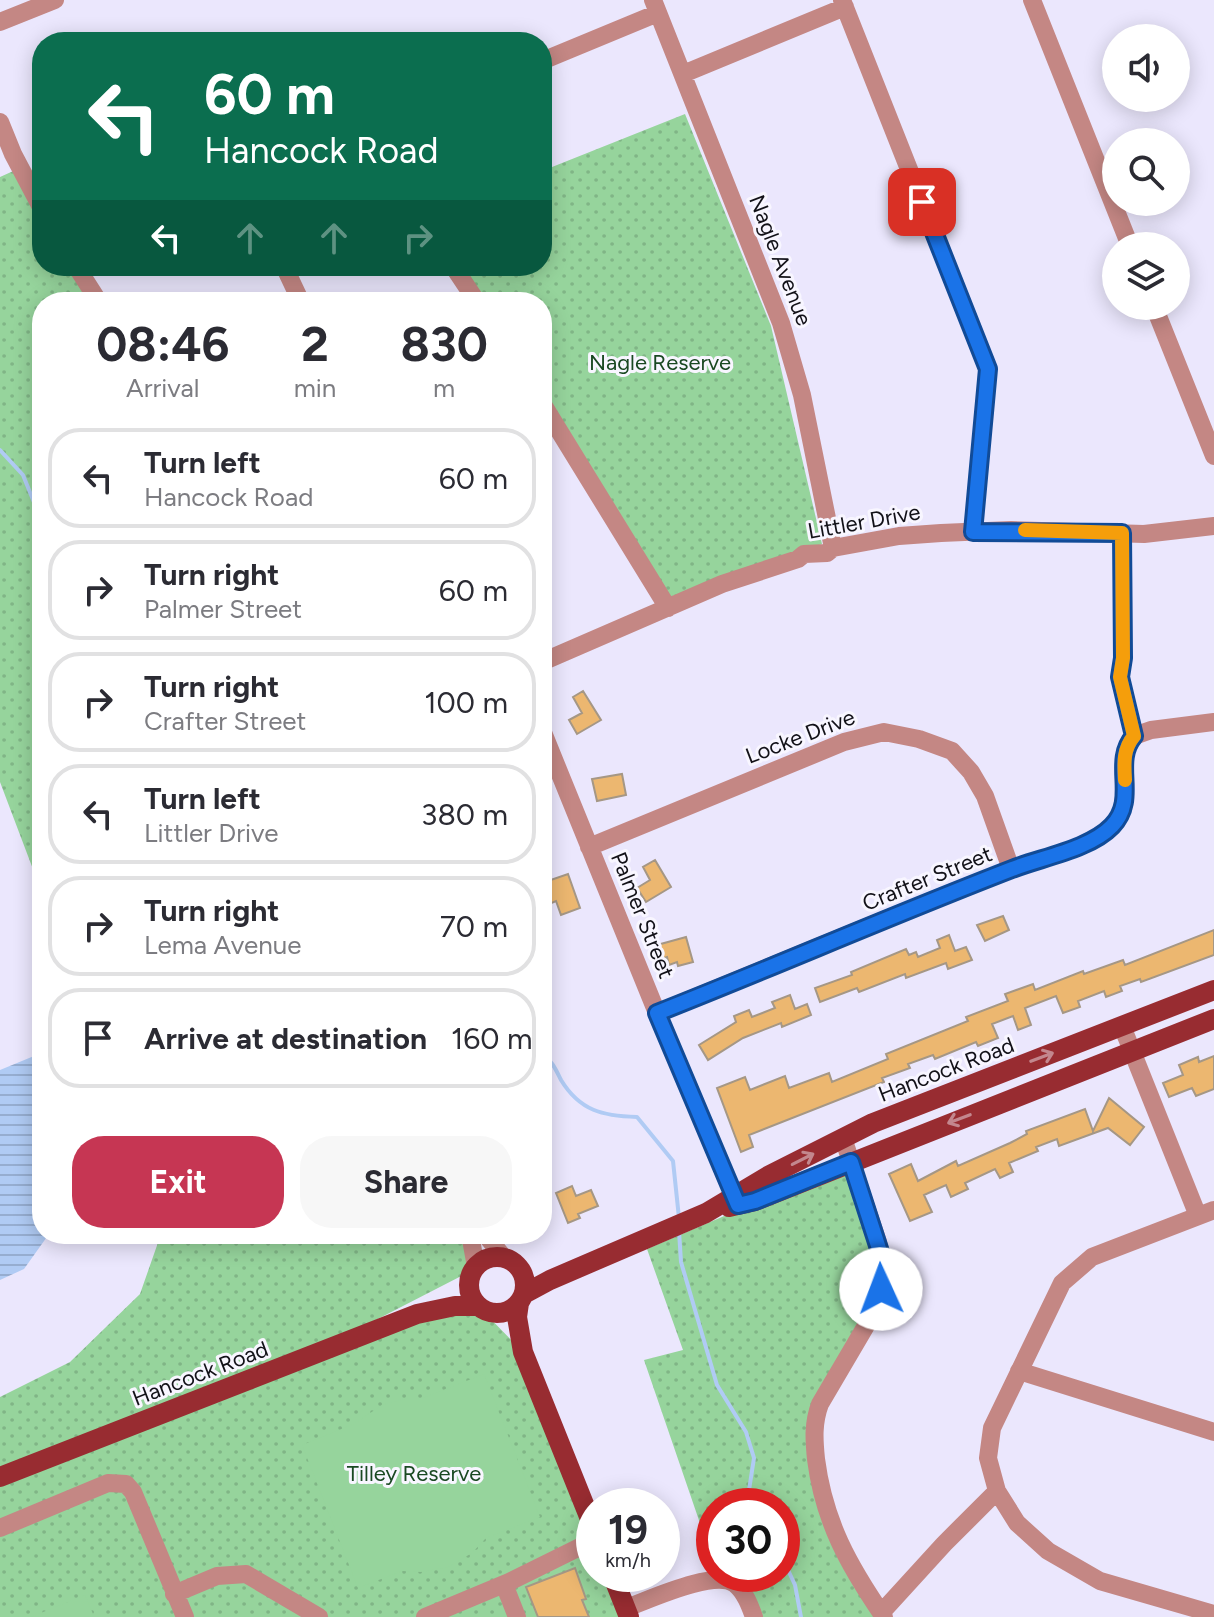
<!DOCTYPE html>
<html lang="en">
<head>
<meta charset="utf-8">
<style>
  :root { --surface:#fff; --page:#f7f7f7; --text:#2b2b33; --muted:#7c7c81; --line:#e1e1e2; --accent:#c63653 }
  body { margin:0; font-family:Figtree,sans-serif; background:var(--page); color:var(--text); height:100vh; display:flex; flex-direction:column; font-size:30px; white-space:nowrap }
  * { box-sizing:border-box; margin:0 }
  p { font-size:26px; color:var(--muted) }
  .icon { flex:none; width:44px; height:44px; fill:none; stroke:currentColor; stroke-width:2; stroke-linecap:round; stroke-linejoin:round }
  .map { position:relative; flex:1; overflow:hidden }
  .side { position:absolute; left:32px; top:292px; width:520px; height:952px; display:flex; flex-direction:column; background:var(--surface); border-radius:32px; box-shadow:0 4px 20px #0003 }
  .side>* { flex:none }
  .hud { position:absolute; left:32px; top:32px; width:520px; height:244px; border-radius:32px; box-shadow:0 4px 20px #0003; background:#0b6e4f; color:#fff; overflow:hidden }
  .controls { position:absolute; left:1102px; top:24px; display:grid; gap:16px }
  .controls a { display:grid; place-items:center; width:88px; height:88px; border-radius:50%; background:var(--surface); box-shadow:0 4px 20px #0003; font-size:40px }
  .speed { position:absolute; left:576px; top:1488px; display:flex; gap:16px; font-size:40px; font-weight:700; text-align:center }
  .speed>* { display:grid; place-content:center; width:104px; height:104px; border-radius:50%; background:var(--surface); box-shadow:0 4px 20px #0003; line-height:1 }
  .speed small { font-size:20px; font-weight:400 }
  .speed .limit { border:12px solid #d22; background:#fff; color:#111 }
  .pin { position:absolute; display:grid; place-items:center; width:68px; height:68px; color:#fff; margin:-34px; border-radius:16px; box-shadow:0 4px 12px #0006 }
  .me { position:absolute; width:88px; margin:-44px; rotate:358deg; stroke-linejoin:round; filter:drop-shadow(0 0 6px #0008) }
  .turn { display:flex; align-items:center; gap:28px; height:168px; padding:0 40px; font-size:36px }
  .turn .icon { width:104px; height:104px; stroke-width:2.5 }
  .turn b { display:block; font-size:56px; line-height:68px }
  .lanes { display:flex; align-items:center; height:76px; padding:0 40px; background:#0003; justify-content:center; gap:40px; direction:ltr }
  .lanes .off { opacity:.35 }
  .eta { display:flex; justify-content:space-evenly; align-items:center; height:136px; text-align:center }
  .eta b { font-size:48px; font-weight:700; line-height:56px }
  .action { display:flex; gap:16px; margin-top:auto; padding:16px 40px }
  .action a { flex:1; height:92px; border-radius:32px; background:var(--accent); color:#fff; font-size:32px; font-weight:700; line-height:92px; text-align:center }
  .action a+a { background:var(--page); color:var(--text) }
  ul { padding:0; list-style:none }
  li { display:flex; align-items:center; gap:24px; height:100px; margin:0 16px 12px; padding:0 24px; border:4px solid var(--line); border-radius:32px }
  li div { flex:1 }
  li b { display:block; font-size:30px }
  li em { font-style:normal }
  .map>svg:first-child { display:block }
</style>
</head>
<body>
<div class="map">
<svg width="1214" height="1617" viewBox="0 0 1214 1617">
  <defs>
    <pattern id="grass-dots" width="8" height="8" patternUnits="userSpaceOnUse" patternTransform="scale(2)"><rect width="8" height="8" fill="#96d49c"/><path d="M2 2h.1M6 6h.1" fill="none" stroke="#80b586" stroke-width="1.8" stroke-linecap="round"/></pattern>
    <pattern id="water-rules" width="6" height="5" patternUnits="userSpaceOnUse" patternTransform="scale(2)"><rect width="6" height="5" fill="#b0cbf4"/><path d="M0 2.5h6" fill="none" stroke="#96add0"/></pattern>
  </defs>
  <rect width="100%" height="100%" fill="#ebe7fd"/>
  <path fill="url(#grass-dots)" d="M685 114 771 326 822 544 670 597 542 393V302H484L462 266H542V171Z
    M20 168 42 208V266H77L99 302H42V893L0 782V177Z
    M851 1162 881 1289 820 1404V1485L884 1617H754L720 1574H782V1506H714V1564L644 1360 683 1350 647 1249Z
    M161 1234H473V1270L296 1361 417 1314 478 1306 523 1352 594 1529V1574H612L630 1617H0V1397L70 1362 140 1294Z"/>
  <path fill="#96d49c" d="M484 1374 540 1517 486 1538 472 1553 448 1567 421 1572 402 1571 358 1588 302 1445 354 1424 382 1405 408 1398H423Z
    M85 1595 93 1614 87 1617H31Z"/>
  <path fill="url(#water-rules)" d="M34 1056 42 1062V1234H49L24 1269 0 1280V1070Z"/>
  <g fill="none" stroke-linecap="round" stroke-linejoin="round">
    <path stroke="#b0cbf4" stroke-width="4" d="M0 450 23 475 42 522
      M542 1055C552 1060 556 1070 561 1080 580 1111 603 1116 637 1117L673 1161 679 1218
      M679 1231 681 1262 717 1385 746 1432 754 1458 747 1503 749 1506
      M782 1557 795 1585 801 1617"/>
  </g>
  <path fill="#ecb770" stroke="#a59785" stroke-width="2" d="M583 691 601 720 577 734 569 720 582 713 573 697Z
    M622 774 626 795 597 801 592 779Z
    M655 860 671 887 646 902 637 888 650 880 643 867Z
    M568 874 580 908 561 915 556 901 542 907V883Z
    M1003 916 1009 930 985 941 977 925Z
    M1214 930V955L1141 982 1140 979 1120 986 1122 991 1106 997 1104 991 1078 1001 1080 1007 1063 1013 1056 996 1025 1008 1031 1025 1018 1030 1013 1016 992 1024 998 1038 978 1046 976 1042 935 1059 933 1055 908 1064 910 1068 882 1078 884 1082 749 1135 753 1147 741 1152 717 1088 745 1077 750 1090 785 1076 789 1088 829 1073 832 1082 888 1059 886 1054 968 1021 966 1017 1008 1001 1005 994 1033 984 1035 990 1083 971 1084 974 1123 960 1125 965Z
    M949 935 955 951 966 947 972 960 948 969 946 963 906 978 905 974 859 992 857 988 820 1002 815 988 852 975 851 972 906 949 909 955 916 952 918 957 940 948 937 940Z
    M686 937 693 962 678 966 677 962 669 965 667 957 661 959 657 945Z
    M790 995 795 1009 807 1004 811 1015 782 1027 781 1023 743 1038 708 1060 699 1045 736 1022 734 1016 749 1010 752 1017 775 1008 772 1002Z
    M1214 1056V1089L1196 1096 1192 1088 1169 1097 1163 1083 1183 1075 1179 1065 1198 1057 1199 1062Z
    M1109 1098 1144 1127 1130 1145 1108 1128 1059 1146 1057 1139 1036 1147 1038 1151 1009 1163 1013 1172 1000 1178 995 1169 965 1183 968 1189 951 1197 946 1185 924 1195 932 1212 910 1221 889 1174 911 1164 918 1181 956 1161 958 1166 1010 1143 1027 1134 1026 1131 1085 1109 1093 1131Z
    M572 1186 576 1196 591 1190 598 1206 578 1214 580 1218 568 1223 556 1193Z
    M575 1568 586 1599 582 1600 589 1617H538L526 1587Z"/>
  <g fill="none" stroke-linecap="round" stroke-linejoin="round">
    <path stroke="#c48784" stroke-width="18" d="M653 0 781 323 802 395 833 548
      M842 0 988 369 973 532
      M1032 0 1130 246
      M0 22 55 0
      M542 61 658 13
      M683 74 845 7
      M0 122 13 154 42 209
      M76 266 99 302
      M284 266 301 302
      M453 266 477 302
      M1154 306 1214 456
      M542 403 668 608
      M1122 533 1123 658 1120 677 1134 736
      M542 662 722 584 798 559 804 554 827 553 833 548 899 536 941 533 1011 530 1144 534 1214 526
      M542 730 657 1013 738 1205
      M1134 736 1151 730 1214 722
      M589 847 844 742 884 732 919 739 952 751 971 772 985 796 1011 869
      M657 1013C775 965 893 915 1012 869 1043 857 1090 849 1112 826 1139 798 1111 763 1134 736
      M1122 1026 1198 1216
      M843 1138 878 1242C883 1264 882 1285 877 1307L820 1404C813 1423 814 1439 816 1459 824 1522 849 1566 884 1617
      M1214 1210 1092 1257 1062 1283 992 1428 988 1458 997 1491 1017 1523 1048 1551 1100 1581 1214 1614
      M470 1234 476 1267
      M485 1234 504 1258
      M1019 1371 1214 1432
      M0 1528 108 1483 126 1484 133 1492 185 1617
      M504 1584 517 1617
      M174 1594 217 1576 246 1574 319 1617
      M626 1608C649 1600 714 1569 735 1584 745 1592 750 1606 754 1617
      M881 1613 944 1544 997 1491
      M425 1617 509 1582 594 1540"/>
    <path stroke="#982c31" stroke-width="20" d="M729 1207 755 1201 1214 1019
      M469 1285a28 28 0 1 1 56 0a28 28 0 1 1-56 0Z
      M524 1294 550 1280 706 1213 768 1176 873 1123 1214 990
      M519 1303 517 1317 523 1352 594 1529
      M0 1477 417 1314 455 1306H478
      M612 1574 629 1617"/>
  </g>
  <defs><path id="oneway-shaft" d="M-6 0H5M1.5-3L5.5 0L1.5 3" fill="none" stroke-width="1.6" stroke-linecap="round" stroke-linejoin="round" transform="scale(2)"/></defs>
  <g stroke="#c3878e">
    <use href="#oneway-shaft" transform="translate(1042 1057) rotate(-21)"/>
    <use href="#oneway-shaft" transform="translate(959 1119) rotate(159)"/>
    <use href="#oneway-shaft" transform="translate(803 1159) rotate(-27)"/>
  </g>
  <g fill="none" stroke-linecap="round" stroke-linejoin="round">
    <g stroke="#114b97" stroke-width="20">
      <path id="route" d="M881 1289 882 1258 851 1162 755 1201 738 1205 657 1013C776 966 893 915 1012 869 1043 857 1090 849 1112 826 1139 798 1111 763 1134 736L1120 677 1123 658 1122 533 973 532 988 369 922 202"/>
    </g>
    <use href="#route" stroke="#1a73e8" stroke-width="14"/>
    <path stroke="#f59e0b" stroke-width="14" d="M1025 530 1122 533 1123 658 1120 677 1134 736C1123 749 1124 763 1125 780"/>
  </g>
  <g text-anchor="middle" stroke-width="6" stroke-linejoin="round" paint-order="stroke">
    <g font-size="22" fill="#121118" stroke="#f8f6ff">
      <text transform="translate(781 260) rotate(69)" y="8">Nagle Avenue</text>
      <text transform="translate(864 521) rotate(-10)" y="8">Littler Drive</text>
      <text transform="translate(800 736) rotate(-21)" y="8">Locke Drive</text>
      <text transform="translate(927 878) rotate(-22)" y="8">Crafter Street</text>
      <text transform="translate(643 915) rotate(68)" y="8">Palmer Street</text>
      <text transform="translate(946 1069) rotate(-21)" y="8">Hancock Road</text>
      <text transform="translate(200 1373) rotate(-21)" y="8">Hancock Road</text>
    </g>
    <g font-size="22" fill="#1a4922" stroke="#f8f6ff">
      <text x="660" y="370">Nagle Reserve</text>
      <text x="414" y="1481">Tilley Reserve</text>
    </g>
  </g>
</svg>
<div class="controls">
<a><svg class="icon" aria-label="sound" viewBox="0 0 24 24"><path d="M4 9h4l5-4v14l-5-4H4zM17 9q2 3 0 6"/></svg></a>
<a><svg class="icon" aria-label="search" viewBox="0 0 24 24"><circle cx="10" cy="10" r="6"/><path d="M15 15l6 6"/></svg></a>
<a><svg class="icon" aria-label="layers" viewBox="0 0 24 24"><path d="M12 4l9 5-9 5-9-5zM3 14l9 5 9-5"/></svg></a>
</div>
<div class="speed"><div>19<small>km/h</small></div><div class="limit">30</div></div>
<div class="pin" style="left:922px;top:202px;background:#d93025"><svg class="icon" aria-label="arrive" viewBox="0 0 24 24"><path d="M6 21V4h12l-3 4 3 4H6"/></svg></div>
<svg class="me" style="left:881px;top:1289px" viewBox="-20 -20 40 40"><circle r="19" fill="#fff"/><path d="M0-13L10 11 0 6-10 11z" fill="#1a73e8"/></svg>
<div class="hud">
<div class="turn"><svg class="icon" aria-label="left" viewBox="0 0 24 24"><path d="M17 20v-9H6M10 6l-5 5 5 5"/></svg><div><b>60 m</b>Hancock Road</div></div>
<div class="lanes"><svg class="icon" aria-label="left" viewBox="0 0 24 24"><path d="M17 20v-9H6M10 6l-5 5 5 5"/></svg><svg class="icon off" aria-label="ahead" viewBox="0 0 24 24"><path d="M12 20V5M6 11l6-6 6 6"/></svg><svg class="icon off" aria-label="ahead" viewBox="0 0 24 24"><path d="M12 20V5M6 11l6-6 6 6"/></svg><svg class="icon off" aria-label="right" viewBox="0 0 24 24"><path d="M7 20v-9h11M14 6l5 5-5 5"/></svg></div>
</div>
<section class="side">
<div class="eta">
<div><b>08:46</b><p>Arrival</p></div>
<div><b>2</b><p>min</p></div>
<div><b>830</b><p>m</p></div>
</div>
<ul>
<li><svg class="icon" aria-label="left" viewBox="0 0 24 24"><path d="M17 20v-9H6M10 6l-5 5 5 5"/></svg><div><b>Turn left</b><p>Hancock Road</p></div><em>60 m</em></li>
<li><svg class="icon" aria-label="right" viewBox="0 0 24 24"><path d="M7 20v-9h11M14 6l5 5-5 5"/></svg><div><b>Turn right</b><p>Palmer Street</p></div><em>60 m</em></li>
<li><svg class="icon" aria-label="right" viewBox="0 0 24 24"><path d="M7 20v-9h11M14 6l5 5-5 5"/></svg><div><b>Turn right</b><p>Crafter Street</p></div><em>100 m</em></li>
<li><svg class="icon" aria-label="left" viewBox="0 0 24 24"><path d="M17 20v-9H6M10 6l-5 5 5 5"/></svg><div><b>Turn left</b><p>Littler Drive</p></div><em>380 m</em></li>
<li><svg class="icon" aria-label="right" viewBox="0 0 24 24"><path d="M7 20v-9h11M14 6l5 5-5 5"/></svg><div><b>Turn right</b><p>Lema Avenue</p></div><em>70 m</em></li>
<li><svg class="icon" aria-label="arrive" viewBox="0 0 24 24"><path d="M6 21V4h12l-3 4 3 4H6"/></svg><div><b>Arrive at destination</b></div><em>160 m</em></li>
</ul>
<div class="action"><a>Exit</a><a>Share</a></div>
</section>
</div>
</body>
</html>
